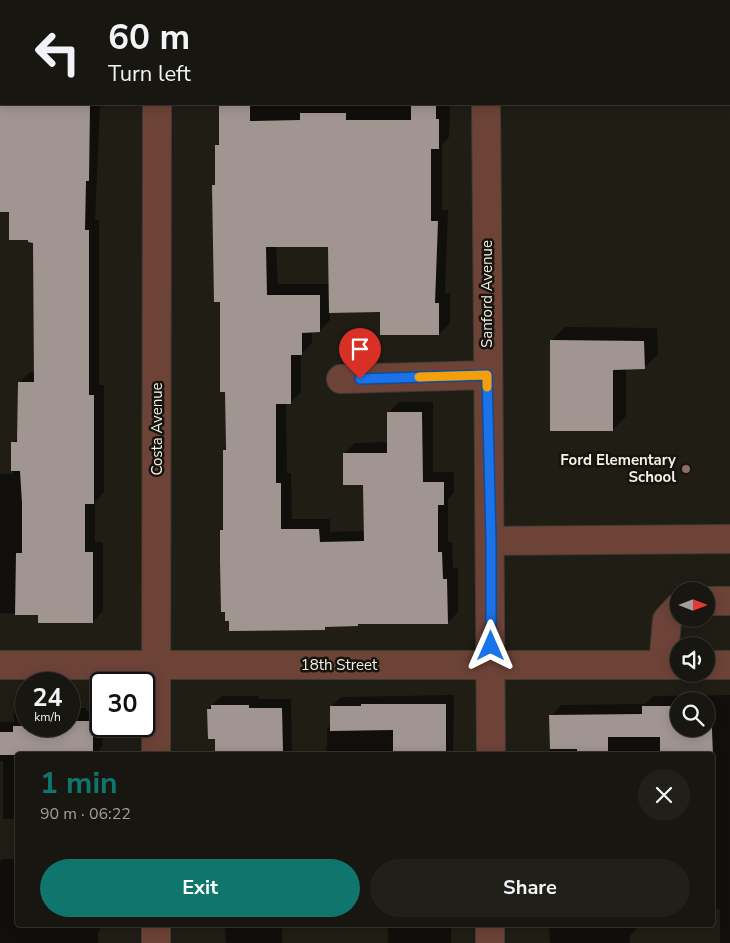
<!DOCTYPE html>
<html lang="en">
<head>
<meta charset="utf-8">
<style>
  :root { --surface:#181610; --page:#211f19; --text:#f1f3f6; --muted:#9f9f9f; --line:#363530; --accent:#0f766e }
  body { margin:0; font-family:"Nunito Sans",sans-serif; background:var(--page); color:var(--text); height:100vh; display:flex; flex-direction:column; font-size:19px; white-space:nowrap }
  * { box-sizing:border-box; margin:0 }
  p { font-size:16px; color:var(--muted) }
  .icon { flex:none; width:28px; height:28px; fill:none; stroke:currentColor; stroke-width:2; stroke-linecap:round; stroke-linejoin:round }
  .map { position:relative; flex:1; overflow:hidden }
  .panel { position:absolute; left:15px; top:752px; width:700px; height:175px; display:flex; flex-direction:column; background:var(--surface); border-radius:5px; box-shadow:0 2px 12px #0003,0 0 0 1px var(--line) }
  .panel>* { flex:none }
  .banner { position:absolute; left:0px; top:0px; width:730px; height:105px; box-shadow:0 2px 12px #0003,0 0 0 1px var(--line); background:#181610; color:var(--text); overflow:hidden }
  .needle { width:32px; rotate:90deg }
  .buttons { position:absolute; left:670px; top:582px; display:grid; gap:10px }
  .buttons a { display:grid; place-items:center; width:45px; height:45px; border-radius:50%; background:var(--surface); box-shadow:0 2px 12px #0003,0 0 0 1px var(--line); font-size:25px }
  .speed { position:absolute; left:15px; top:672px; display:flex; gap:10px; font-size:25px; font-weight:700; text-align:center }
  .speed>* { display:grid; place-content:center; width:65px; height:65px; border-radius:50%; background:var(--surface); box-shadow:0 2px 12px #0003,0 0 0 1px var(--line); line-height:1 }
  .speed small { font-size:12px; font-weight:400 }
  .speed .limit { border:2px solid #111; border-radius:8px; background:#fff; color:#111 }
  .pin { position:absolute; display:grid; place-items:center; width:42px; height:42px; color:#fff; margin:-51px -21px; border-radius:50% 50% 50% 0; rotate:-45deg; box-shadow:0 0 5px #0007 }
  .pin .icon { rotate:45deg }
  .me { position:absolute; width:55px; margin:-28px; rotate:0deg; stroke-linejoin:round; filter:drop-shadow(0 0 4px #0008) }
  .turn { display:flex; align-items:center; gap:18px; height:105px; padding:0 25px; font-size:22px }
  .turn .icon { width:65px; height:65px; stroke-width:2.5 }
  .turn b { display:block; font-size:35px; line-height:42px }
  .round { display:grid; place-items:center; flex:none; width:52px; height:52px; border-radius:26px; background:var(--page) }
  .head { display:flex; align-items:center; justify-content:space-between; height:85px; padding:0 25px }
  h1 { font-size:30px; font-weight:700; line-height:38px; color:var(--accent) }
  .action { display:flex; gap:10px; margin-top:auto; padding:10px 25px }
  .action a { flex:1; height:58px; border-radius:30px; background:var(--accent); color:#fff; font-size:20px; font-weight:700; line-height:58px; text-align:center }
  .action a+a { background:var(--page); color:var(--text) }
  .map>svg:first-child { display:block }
</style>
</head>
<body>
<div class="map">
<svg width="730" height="943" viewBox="0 0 730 943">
  <rect width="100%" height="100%" fill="#201d15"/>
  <path fill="#0007" fill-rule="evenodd" d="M552 0H656L552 1Z
    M1 53V104H104L100 108 95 220H99V385H104V492L95 502V542H103V611L92 622 39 614 0 613V474H13V443L19 436 20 382 30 372H35V241L11 211H0Z
    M220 104H450L449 137 442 144V210H448L445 293H450V323L439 334 381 311 330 312V320L319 331H312V343L301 354V392L290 403H286L287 473H291L292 519H330V532L365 531 364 483 344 454 355 443 388 442V413L399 402H433V472H454V493L448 499V542H452L453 568H458V612L447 623H359L328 625 324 629 221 530 224 527 226 390 213 186 216 183V146L220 141ZM276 246H329L330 284H278Z
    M565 327 657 328 658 354 645 367 626 368V416L613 429 551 341Z
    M454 695 453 755H324L327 747V729L331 725V707L341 697Z
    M730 695V943H720V909H712V755H550L551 716 561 705 645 704 653 696ZM679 701H706V729H679Z
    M222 696H258V699H291L292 755H218L208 709Z
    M24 700H26V726H69V708H86V711H101L103 745 100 749V755H18V819H3V761H0V722H14V711Z
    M3 859H18V925H102L98 932V943H0V861Z
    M225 925H282V943H226Z
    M388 925H451V943H388Z
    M549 925H639V926L630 936V943H550Z"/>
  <path fill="#a19592" d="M0 104H90L89 181H86L85 230H89V395H94V504H85V552H93V623H38V615H15L16 553H22V503L20 471H11V442H17L18 382H34L33 243 28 242V240H9V212H0Z
    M219 104H250V121L300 120V113H346V120H411V104H436V119H439V149H431V221H438L435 303H439V335H380V312L329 313 328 247H266L267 295H320V332L302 333V355H291V404H276V483H281V529H319L320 542 364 541 363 485H343V453H387V412H422L423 482H444V505H438V552H442L443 579H447L448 624H358V626L325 627V630L229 631V621H225V612H221L220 561V530H223V450H226L225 392H220V302H214L212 185H215V145H219Z
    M550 340 644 341 645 369 613 370V431H550Z
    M361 704H446V755H393V730L330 731V706H361Z
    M211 705H249V708H282L283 751 215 752V739H208L207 709H211Z
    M642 706H679V729H706V706H711L713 755H660V737H608V755L577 754V749H550L549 715 642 714Z
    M69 721H93V755H0V732H13V726H69Z"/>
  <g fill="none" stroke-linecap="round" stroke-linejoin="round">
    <g stroke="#3e3b33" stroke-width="30">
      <path id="minor" d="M157 0V1
        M486 0V1
        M0 20H1
        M486 104C487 321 491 538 491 755
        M341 379 487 375
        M491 541 730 539
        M706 601H730
        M0 665H679
        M663 665 667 620 679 607
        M706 665H730
        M156 755 157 104
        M156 925V943
        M490 943V925"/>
    </g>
    <use href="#minor" stroke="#6d4338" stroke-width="28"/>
  </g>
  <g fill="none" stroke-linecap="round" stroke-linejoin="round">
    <g stroke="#114b97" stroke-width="12">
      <path id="route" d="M360 379 487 375 491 541V646"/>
    </g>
    <use href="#route" stroke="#1a73e8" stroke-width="9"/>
    <path stroke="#f59e0b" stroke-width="9" d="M419 377 487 375V387"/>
  </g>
  <circle fill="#8d6e63" stroke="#16140c" stroke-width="2" cx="686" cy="469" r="5"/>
  <g text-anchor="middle" stroke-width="5" stroke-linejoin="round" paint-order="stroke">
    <g font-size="15" fill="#f3f1eb" stroke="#16140c">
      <text transform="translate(487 294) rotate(-90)" y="5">Sanford Avenue</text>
      <text transform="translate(157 429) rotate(-90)" y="5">Costa Avenue</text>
      <text x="339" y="670">18th Street</text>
    </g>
    <g font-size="15" font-weight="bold" fill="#f3f1eb" stroke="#16140c" text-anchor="end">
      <text x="676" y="465">Ford Elementary<tspan x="676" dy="17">School</tspan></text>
    </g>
  </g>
</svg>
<div class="buttons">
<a><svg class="needle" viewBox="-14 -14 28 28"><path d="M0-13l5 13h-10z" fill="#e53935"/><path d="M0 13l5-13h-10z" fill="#9f9f9f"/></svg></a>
<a><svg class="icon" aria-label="sound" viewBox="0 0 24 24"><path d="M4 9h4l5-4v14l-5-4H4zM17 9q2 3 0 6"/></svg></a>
<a><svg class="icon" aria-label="search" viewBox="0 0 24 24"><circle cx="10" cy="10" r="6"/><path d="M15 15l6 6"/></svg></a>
</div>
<div class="speed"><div>24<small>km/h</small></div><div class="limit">30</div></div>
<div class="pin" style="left:360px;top:379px;background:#d93025"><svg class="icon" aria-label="arrive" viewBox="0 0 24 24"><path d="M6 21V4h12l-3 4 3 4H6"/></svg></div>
<svg class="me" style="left:491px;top:646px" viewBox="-20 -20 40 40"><path d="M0-17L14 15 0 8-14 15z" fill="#1a73e8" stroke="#fff" stroke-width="4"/></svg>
<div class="banner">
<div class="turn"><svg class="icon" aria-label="left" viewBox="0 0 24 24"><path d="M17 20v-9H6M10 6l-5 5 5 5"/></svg><div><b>60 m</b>Turn left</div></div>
</div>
<section class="panel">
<div class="head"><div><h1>1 min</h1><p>90 m · 06:22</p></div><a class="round"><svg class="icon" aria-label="close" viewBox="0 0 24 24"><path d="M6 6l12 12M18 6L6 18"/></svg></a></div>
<div class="action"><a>Exit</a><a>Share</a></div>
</section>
</div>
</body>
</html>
